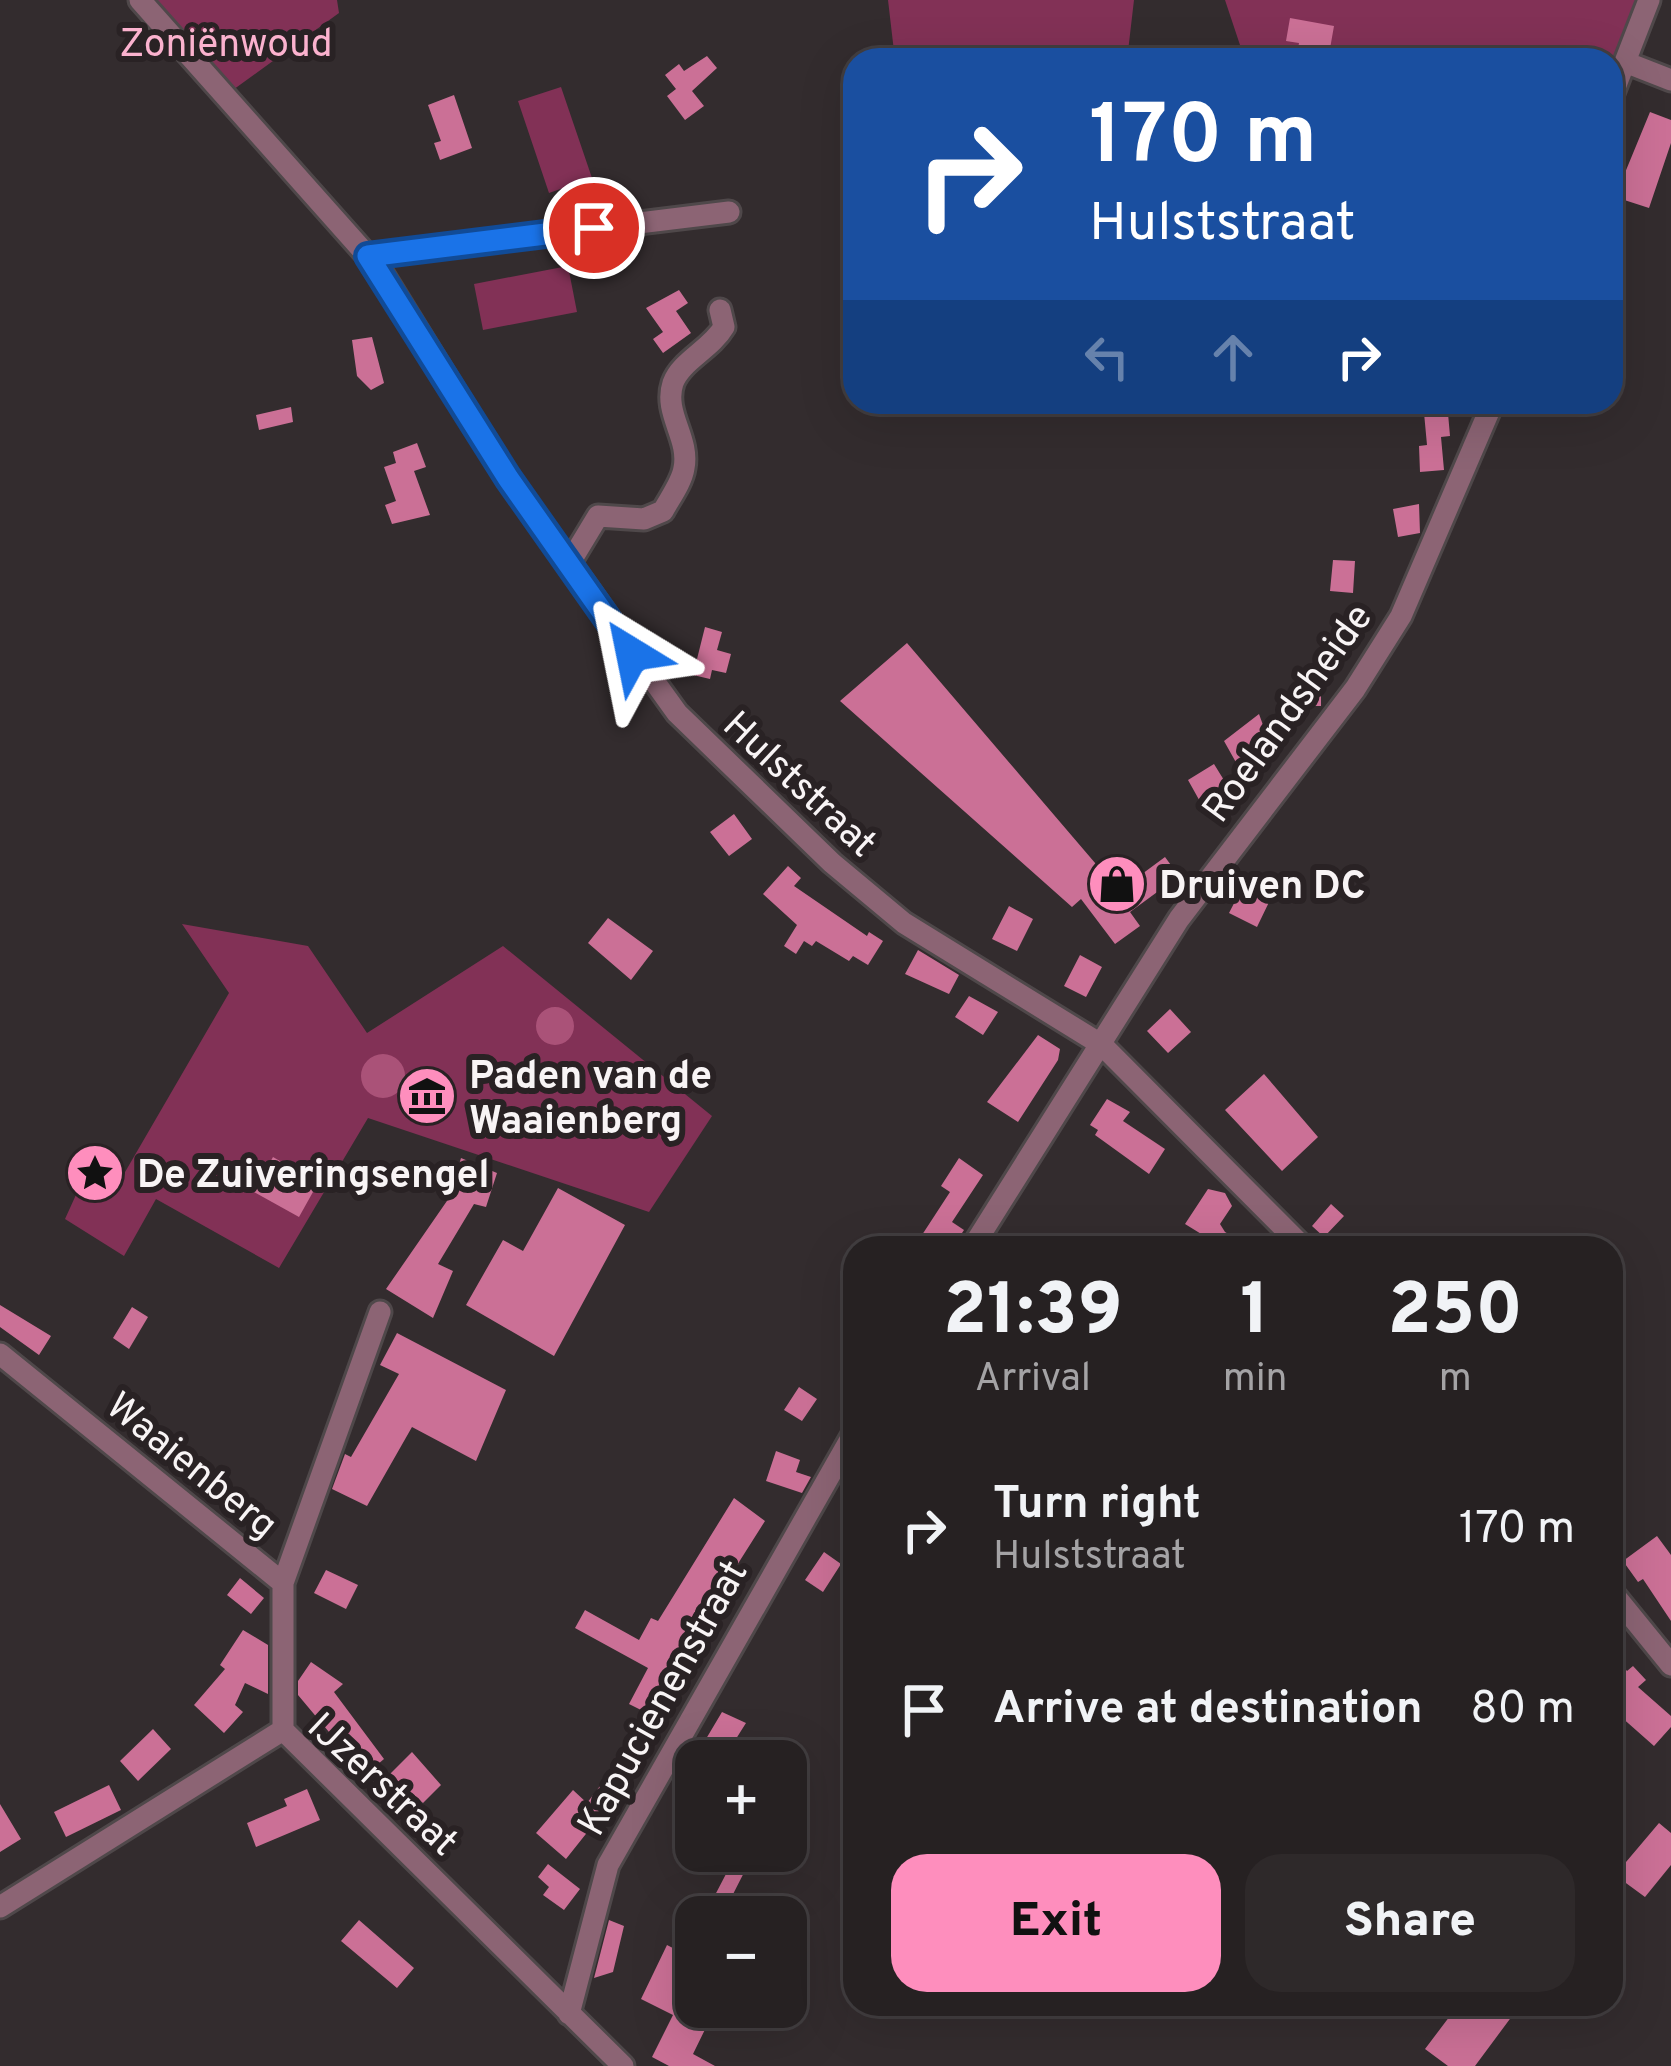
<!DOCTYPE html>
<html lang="en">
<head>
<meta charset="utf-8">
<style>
  :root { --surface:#262122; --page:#2e292a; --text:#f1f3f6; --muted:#a4a3a5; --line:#423e40; --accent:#fe8ebd }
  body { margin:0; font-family:Overpass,sans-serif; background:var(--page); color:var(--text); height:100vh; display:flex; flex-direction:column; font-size:45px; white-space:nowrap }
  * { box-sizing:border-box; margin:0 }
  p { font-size:39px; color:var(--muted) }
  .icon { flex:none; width:66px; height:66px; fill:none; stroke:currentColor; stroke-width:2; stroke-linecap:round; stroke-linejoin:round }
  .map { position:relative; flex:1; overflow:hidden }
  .sheet { position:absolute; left:843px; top:1236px; width:780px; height:780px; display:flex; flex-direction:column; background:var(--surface); border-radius:36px; box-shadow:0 12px 48px #0002,0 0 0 3px var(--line) }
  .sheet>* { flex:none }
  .guide { position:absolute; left:843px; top:48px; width:780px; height:366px; border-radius:36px; box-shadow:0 12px 48px #0002,0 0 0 3px var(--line); background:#1a4fa0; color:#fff; overflow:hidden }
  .tools { position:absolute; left:675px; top:1740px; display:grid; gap:24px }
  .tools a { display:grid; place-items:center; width:132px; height:132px; border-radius:24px; background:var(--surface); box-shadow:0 12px 48px #0002,0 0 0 3px var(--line); font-size:60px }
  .pin { position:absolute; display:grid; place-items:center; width:102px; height:102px; color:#fff; margin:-51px; border:6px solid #fff; border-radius:50%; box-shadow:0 3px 12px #0007 }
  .me { position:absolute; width:132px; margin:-66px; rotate:325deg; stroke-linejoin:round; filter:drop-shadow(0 0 9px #0008) }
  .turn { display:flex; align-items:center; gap:42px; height:252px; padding:0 48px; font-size:54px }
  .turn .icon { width:156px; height:156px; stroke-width:2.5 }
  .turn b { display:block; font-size:84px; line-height:102px }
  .lanes { display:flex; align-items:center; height:114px; padding:0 48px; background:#0003; justify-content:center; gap:60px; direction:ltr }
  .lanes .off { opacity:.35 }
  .eta { display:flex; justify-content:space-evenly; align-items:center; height:204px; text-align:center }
  .eta b { font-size:72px; font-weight:800; line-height:84px }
  .primary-button { display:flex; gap:24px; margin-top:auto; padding:24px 48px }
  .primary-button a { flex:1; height:138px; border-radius:36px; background:var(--accent); color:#111; font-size:48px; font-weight:800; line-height:138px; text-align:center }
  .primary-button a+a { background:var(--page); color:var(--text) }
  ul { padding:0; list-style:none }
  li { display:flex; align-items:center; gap:36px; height:180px; padding:0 48px }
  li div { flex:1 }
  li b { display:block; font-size:45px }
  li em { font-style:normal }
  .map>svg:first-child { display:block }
</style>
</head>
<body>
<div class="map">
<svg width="1671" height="2066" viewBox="0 0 1671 2066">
  <rect width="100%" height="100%" fill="#332c2e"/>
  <path fill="#823156" d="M134 0H337L339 13 219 100Z
    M888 0H1134L1127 60H895Z
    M1225 0H1639L1611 73V60H1245Z
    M561 87 592 178 549 193 518 101Z
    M568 266 577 312 483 330 474 284Z
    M182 924 308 946 367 1033 503 946 712 1116 649 1212 368 1118 279 1268 156 1199 124 1256 65 1219 90 1164 121 1179 229 993Z"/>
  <path fill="#aa5278" d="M536 1026a19 19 0 1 1 38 0a19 19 0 1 1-38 0Z
    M361 1076a22 22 0 1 1 44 0a22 22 0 1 1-44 0Z"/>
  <path fill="#cb7096" d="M1290 18 1334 26 1328 60H1296L1299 43 1286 41Z
    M707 56 717 68 692 91 704 106 685 120 667 96 676 89 665 75 679 64 684 71Z
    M454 95 472 148 440 160 434 143 441 141 428 105Z
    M1650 112 1671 120V143L1649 208 1615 197Z
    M679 290 688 303 676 311 691 333 663 353 653 339 663 332 646 308Z
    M372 337 384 383 371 390 357 376 352 340Z
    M1423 402H1447L1450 436 1441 437 1444 470 1420 472 1419 446 1427 445Z
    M291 407 293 422 259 430 256 415Z
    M417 443 426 467 414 471 430 515 392 524 385 505 396 501 384 467 396 463 393 452Z
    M1419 504 1420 533 1398 537 1393 509Z
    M1333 560 1355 561 1353 593 1330 591Z
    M705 627 722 632 717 650 731 654 726 673 712 670 710 679 693 675Z
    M907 643 1119 891 1165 857 1179 876 1130 912 1140 926 1115 944 1081 899 1072 907 840 701Z
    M1321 671V706H1301V672Z
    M1259 714 1271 747 1238 766 1224 741Z
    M1214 764 1235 798 1207 814 1188 780Z
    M734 814 752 839 729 856 710 832Z
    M788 866 801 878 794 886 867 936 869 932 883 941 868 965 853 956 849 961 816 941 812 946 804 941 796 954 784 946 797 925 763 894Z
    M1244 884 1271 898 1257 927 1229 913Z
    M1009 906 1033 919 1017 951 992 939Z
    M608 918 653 951 631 980 588 943Z
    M918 950 959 975 949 994 905 974Z
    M1080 955 1102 967 1086 997 1064 986Z
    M969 996 998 1012 983 1035 955 1017Z
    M1170 1009 1191 1032 1168 1053 1147 1031Z
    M1038 1035 1060 1049 1058 1060 1018 1122 987 1102Z
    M1264 1074 1318 1137 1282 1171 1225 1110Z
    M1107 1099 1130 1112 1123 1121 1165 1149 1149 1174 1095 1135 1098 1130 1090 1125Z
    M273 1157 318 1183 299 1217 254 1192Z
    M461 1158 497 1173 486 1207 474 1204 438 1264 453 1271 433 1318 386 1289 449 1198Z
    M959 1158 983 1175 952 1222 964 1230 952 1248H934L920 1238 950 1192 941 1186Z
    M558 1188 625 1225 554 1356 466 1305 503 1240 523 1251Z
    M1208 1189 1225 1193 1232 1206 1220 1224 1225 1232 1252 1248H1224L1185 1224Z
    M1331 1204 1344 1216 1324 1237 1312 1226Z
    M0 1305 51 1336 39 1355 0 1327Z
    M132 1307 148 1317 129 1349 113 1338Z
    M397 1333 506 1390 476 1461 412 1427 367 1506 332 1489 345 1454 351 1457 399 1374 380 1365Z
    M799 1387 817 1399 802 1421 784 1410Z
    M776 1451 800 1460 796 1472 811 1477 802 1493 766 1481Z
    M734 1498 765 1521 701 1622 653 1716 629 1704 648 1668 575 1628 585 1610 639 1640 651 1618 658 1621Z
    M1657 1536 1671 1555V1621L1643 1579 1638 1582 1623 1561Z
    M824 1552 841 1564 823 1592 805 1580Z
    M326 1570 358 1585 346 1609 314 1593Z
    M240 1578 264 1598 251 1614 227 1595Z
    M243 1630 268 1645V1694L245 1683 235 1705 243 1712 224 1733 194 1705 225 1669 220 1665Z
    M1611 1652 1627 1671 1633 1666 1646 1680 1638 1687 1671 1716V1727L1654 1746 1611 1708Z
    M311 1662 343 1684 334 1692 384 1759 365 1775 298 1695V1681Z
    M722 1712 746 1723 722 1761H696V1796L678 1786Z
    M153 1729 171 1749 138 1781 120 1761Z
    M412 1752 441 1785 423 1803 390 1774Z
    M616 1765 632 1776 566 1859 536 1833 573 1790 587 1803Z
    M109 1785 121 1810 66 1837 54 1812Z
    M307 1789 320 1820 256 1847 247 1823 287 1806 284 1799Z
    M0 1804 21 1839 0 1852Z
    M1659 1823 1671 1833V1865L1645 1897 1615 1875Z
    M738 1851H755L728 1904 714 1897Z
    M548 1864 580 1889 564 1910 543 1895 549 1887 538 1877Z
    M359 1920 414 1968 397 1988 341 1941Z
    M609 1920 624 1926 613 1972 594 1978Z
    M667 1945 696 1960V2007H716L693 2054 715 2066H669L652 2057 673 2015 641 1999Z
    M1459 2004H1521L1475 2066H1448L1425 2049Z"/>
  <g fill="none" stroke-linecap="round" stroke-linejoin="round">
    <g stroke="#4f484a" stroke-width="27">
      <path id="minor" d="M140 0 380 270 508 478 677 713 832 863 904 923 1102 1045 1304 1248
        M1625 62 1671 80
        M1611 98 1649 0
        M369 256 729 212
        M569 564 598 516 644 519 663 511C670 498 682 482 684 468 690 438 663 413 673 383 681 361 711 349 724 327L720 310
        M972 1248 1179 919 1355 689 1401 616 1493 402
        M0 1354 283 1583
        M1611 1591 1671 1665
        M283 1730 623 2066
        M283 1730V1583L380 1312
        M0 1907 283 1730
        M569 2014 608 1865 855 1431"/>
    </g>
    <use href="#minor" stroke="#8c6474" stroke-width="21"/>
  </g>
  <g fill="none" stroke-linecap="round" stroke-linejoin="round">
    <g stroke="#114b97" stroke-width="30">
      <path id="route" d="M594 228 368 256 508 478 632 654"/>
    </g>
    <use href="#route" stroke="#1a73e8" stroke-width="21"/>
  </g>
  <defs>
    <g id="shop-disc" transform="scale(3)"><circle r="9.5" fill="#fe8ebd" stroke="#292224"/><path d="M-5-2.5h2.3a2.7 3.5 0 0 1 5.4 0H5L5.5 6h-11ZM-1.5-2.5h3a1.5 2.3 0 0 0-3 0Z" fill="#111"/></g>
    <g id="museum-disc" transform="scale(3)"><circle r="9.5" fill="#fe8ebd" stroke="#292224"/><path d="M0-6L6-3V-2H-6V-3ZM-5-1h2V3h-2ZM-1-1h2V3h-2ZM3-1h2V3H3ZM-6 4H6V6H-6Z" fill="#111"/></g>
    <g id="sight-disc" transform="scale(3)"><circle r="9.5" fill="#fe8ebd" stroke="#292224"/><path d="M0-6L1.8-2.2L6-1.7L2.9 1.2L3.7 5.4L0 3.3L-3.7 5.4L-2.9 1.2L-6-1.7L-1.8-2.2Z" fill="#111"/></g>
  </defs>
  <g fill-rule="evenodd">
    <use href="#shop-disc" x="1117" y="884"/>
    <use href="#museum-disc" x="427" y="1096"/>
    <use href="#sight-disc" x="95" y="1173"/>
  </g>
  <g text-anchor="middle" stroke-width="12" stroke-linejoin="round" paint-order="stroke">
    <g font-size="39" fill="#fbb2ce" stroke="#292224">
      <text x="226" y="56">Zoniënwoud</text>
    </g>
    <g font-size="39" fill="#f8f4f5" stroke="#292224">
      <text transform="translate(1286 712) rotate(-54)" y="14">Roelandsheide</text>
      <text transform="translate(801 783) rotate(43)" y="14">Hulststraat</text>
      <text transform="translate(193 1464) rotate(39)" y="14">Waaienberg</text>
      <text transform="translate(661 1697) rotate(-61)" y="14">Kapucienenstraat</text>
      <text transform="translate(384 1783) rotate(43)" y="14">IJzerstraat</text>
    </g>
    <g font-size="39" font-weight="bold" fill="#f8f4f5" stroke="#292224" text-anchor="start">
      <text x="1159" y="898">Druiven DC</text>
      <text x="469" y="1088">Paden van de<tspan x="469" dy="45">Waaienberg</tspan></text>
      <text x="137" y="1187">De Zuiveringsengel</text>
    </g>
  </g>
</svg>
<div class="tools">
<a>+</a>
<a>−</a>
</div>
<div class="pin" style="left:594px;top:228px;background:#d93025"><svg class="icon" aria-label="arrive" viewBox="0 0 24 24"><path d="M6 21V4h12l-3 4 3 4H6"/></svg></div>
<svg class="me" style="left:632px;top:654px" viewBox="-20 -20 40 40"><path d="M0-17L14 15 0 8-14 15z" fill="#1a73e8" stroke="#fff" stroke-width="4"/></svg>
<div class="guide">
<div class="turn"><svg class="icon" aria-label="right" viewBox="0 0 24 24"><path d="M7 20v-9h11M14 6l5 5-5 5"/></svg><div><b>170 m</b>Hulststraat</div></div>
<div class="lanes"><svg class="icon off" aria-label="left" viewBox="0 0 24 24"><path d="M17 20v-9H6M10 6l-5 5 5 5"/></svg><svg class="icon off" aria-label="ahead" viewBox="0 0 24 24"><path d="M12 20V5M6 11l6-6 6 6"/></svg><svg class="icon" aria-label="right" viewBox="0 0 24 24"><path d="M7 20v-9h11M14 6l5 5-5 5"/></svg></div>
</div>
<section class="sheet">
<div class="eta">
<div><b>21:39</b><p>Arrival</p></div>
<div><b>1</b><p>min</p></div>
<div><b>250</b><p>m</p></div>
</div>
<ul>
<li><svg class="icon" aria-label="right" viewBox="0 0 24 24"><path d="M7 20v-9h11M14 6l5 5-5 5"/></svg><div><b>Turn right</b><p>Hulststraat</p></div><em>170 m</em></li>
<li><svg class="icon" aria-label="arrive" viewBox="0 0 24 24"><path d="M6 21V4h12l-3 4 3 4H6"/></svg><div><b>Arrive at destination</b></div><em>80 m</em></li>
</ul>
<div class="primary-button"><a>Exit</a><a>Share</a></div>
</section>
</div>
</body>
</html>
